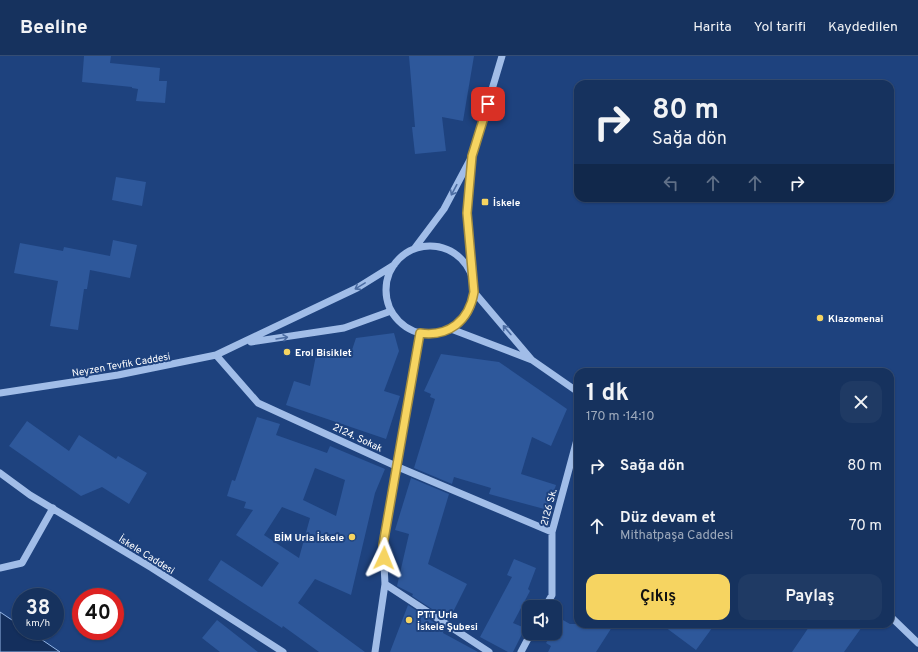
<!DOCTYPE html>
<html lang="tr">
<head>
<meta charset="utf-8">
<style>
  :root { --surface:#16325e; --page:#1f3a64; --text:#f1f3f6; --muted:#9eaabc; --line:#354d73; --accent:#f6d461 }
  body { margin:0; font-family:Overpass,sans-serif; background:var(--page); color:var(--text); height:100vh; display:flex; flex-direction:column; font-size:15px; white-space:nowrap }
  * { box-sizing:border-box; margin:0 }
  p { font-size:13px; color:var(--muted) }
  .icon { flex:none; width:22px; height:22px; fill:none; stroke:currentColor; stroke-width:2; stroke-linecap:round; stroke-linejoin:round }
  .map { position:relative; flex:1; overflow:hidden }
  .details { position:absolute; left:574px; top:312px; width:320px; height:260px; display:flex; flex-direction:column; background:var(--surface); border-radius:12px; box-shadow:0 1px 3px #0004,0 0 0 1px var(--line) }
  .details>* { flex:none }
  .hud { position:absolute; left:574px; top:24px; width:320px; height:122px; border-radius:12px; box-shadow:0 1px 3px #0004,0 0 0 1px var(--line); background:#16325e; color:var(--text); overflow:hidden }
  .buttons { position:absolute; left:522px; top:544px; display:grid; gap:8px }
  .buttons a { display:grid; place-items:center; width:40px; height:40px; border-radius:8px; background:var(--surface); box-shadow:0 1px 3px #0004,0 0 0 1px var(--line); font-size:20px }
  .speed { position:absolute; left:12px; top:532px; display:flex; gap:8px; font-size:20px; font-weight:700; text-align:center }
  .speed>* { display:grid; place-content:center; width:52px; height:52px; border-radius:50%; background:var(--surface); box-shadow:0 1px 3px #0004,0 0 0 1px var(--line); line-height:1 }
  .speed small { font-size:10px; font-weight:400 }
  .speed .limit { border:6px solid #d22; background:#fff; color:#111 }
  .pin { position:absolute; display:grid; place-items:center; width:34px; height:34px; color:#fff; margin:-17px; border-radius:8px; box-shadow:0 2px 6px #0006 }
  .me { position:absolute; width:44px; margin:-22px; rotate:2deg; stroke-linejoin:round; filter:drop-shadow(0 0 3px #0008) }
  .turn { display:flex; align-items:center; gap:14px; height:84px; padding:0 12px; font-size:18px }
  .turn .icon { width:52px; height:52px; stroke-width:2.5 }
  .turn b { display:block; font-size:28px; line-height:34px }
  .lanes { display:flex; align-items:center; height:38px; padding:0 12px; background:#0003; justify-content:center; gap:20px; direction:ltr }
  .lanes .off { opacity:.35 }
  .round { display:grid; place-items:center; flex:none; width:42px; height:42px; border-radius:12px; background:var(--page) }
  .summary { display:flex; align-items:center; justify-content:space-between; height:68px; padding:0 12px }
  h1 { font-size:24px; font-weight:700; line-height:30px }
  .action { display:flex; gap:8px; margin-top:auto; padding:8px 12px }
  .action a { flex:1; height:46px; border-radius:12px; background:var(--accent); color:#111; font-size:16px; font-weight:700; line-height:46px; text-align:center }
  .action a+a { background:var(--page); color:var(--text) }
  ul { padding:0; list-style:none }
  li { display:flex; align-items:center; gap:12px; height:60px; padding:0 12px }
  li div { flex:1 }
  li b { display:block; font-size:15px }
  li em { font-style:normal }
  header { display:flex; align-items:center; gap:24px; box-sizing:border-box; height:56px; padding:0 20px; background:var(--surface); border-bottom:1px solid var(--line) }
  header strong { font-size:19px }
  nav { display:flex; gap:22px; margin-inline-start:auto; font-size:14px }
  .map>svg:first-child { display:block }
</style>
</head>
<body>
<header>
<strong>Beeline</strong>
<nav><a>Harita</a><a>Yol tarifi</a><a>Kaydedilen</a></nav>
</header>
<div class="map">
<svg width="918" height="596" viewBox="0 0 918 596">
  <rect width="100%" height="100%" fill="#1e427e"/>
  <path fill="#142f5d" stroke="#95b7e9" d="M0 556 21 570V575H29L60 596H0Z"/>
  <path fill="#2e589b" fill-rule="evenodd" d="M84 0H111L110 7 160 12 159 25H167L165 47 136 45 138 33 132 32V31L82 26Z
    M409 0H474L463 65 442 61 446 95 415 98 412 71H415Z
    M116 121 146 126 142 150 112 144Z
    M113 184 137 189 130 222 90 214 87 233H84L78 274 50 270 58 225 14 217 20 187 63 195 64 191 110 200Z
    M394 277 399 295 384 335 400 340 386 383 286 349 294 325 310 330 317 294 350 300 356 282Z
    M441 298 499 306 567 353 551 390 532 381 521 418 556 429 548 454 489 438 491 432 454 421 452 428 414 412 435 343 430 341 431 338 424 335Z
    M257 361 280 368 276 379 327 397 330 390 385 413 375 437 351 539 315 523 298 547 365 596H319L283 570 282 572 208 524 221 504 262 531 279 507 236 479 253 454 244 452 246 446 227 440 232 424 235 425ZM315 412 345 424 336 460 303 444ZM282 451 310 462 299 502 264 479Z
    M27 365 69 395 79 379 116 403 118 400 147 417 129 448 102 431 81 440 9 390Z
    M411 422 449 438 428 508 467 528 449 564 412 540 413 538 397 530 409 478 395 474Z
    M514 503 536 512 528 533 530 535 513 567 525 572 513 596H508L480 581 512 521 507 519Z
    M408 549 444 573 443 577 478 596H390Z
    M561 563 570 568H614L596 596H548L551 590 546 587 552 577H555V573Z
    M217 564 258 596H220L202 582Z
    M661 568H715L696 594Z
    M811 568H864L844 596H792Z"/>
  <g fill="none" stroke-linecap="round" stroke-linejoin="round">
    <path stroke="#a1bde8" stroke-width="7" d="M386 234a44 44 0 1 1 88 0a44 44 0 1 1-88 0Z
      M414 193 444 153 470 104
      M472 217 467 157 472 100 502 0
      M474 236 531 303
      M451 273 532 304 578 336
      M251 286 344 272 391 255
      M216 299 258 347 398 411 552 476
      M0 337 118 319 216 299 357 232 394 209
      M0 417 30 439 152 512 283 596
      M0 512 22 507 53 452
      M385 528 489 596
      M545 551 552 539V476L578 380
      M890 560 918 587
      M375 596 385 528 383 489 420 277
      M521 596 531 577"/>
  </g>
  <defs><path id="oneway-shaft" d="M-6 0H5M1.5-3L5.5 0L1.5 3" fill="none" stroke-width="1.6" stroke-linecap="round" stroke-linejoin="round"/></defs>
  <g stroke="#4c6da3">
    <use href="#oneway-shaft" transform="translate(454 134) rotate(118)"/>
    <use href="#oneway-shaft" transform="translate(360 230) rotate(149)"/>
    <use href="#oneway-shaft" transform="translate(507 274) rotate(-130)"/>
    <use href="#oneway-shaft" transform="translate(282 282) rotate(-9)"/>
  </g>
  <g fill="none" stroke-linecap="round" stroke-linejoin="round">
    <g stroke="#a08a3f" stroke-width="10">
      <path id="route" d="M384 502 383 489 420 277C449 281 469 265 474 236L467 157 472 100 488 48"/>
    </g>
    <use href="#route" stroke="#f6d461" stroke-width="7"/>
  </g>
  <g fill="#f6d461" stroke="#1e427e" stroke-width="1.5">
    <rect x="481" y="142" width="8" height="8" rx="2"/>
    <circle cx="820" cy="262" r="4"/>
    <circle cx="287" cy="296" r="4"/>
    <circle cx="352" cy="481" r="4"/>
    <circle cx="409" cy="564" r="4"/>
  </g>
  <g text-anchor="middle" stroke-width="4" stroke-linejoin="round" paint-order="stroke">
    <g font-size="10" font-weight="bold" fill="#fff" stroke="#1e427e" text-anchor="start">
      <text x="493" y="150">İskele</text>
      <text x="828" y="266">Klazomenai</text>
      <text x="295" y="300">Erol Bisiklet</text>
      <text x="344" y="485" text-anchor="end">BİM Urla İskele</text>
      <text x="417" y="562">PTT Urla<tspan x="417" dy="12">İskele Şubesi</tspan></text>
    </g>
    <g font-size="10" fill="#fff" stroke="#1e427e">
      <text transform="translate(121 308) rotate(-10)" y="4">Neyzen Tevfik Caddesi</text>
      <text transform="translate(358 381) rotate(25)" y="4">2124. Sokak</text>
      <text transform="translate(548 451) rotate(-75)" y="4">2126 Sk.</text>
      <text transform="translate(147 498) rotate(32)" y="4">İskele Caddesi</text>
    </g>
  </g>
</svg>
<div class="buttons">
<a><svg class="icon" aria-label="sound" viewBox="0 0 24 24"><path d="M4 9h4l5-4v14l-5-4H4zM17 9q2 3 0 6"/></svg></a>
</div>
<div class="speed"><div>38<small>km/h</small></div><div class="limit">40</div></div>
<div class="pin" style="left:488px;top:48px;background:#d93025"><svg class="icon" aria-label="arrive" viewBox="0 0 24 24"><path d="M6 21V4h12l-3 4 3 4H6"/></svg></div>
<svg class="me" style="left:384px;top:502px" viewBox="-20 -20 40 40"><path d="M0-17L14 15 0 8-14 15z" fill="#f6d461" stroke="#fff" stroke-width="4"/></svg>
<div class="hud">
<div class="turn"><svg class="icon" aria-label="right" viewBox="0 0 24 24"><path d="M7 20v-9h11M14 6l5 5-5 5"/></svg><div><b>80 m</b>Sağa dön</div></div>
<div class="lanes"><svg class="icon off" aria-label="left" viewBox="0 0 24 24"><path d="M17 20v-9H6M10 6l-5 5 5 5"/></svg><svg class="icon off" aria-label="ahead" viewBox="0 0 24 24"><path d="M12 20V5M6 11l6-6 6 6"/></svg><svg class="icon off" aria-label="ahead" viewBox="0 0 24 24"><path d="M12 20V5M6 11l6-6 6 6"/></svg><svg class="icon" aria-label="right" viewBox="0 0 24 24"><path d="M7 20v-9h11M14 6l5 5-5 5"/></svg></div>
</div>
<section class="details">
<div class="summary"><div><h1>1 dk</h1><p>170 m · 14:10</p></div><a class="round"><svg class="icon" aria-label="close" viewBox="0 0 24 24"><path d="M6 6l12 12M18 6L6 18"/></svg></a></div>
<ul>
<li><svg class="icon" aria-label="right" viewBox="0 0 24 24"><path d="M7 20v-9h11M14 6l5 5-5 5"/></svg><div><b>Sağa dön</b></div><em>80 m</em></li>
<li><svg class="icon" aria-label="ahead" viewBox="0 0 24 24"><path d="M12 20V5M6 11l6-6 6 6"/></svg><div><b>Düz devam et</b><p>Mithatpaşa Caddesi</p></div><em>70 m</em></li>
</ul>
<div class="action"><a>Çıkış</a><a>Paylaş</a></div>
</section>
</div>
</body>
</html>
